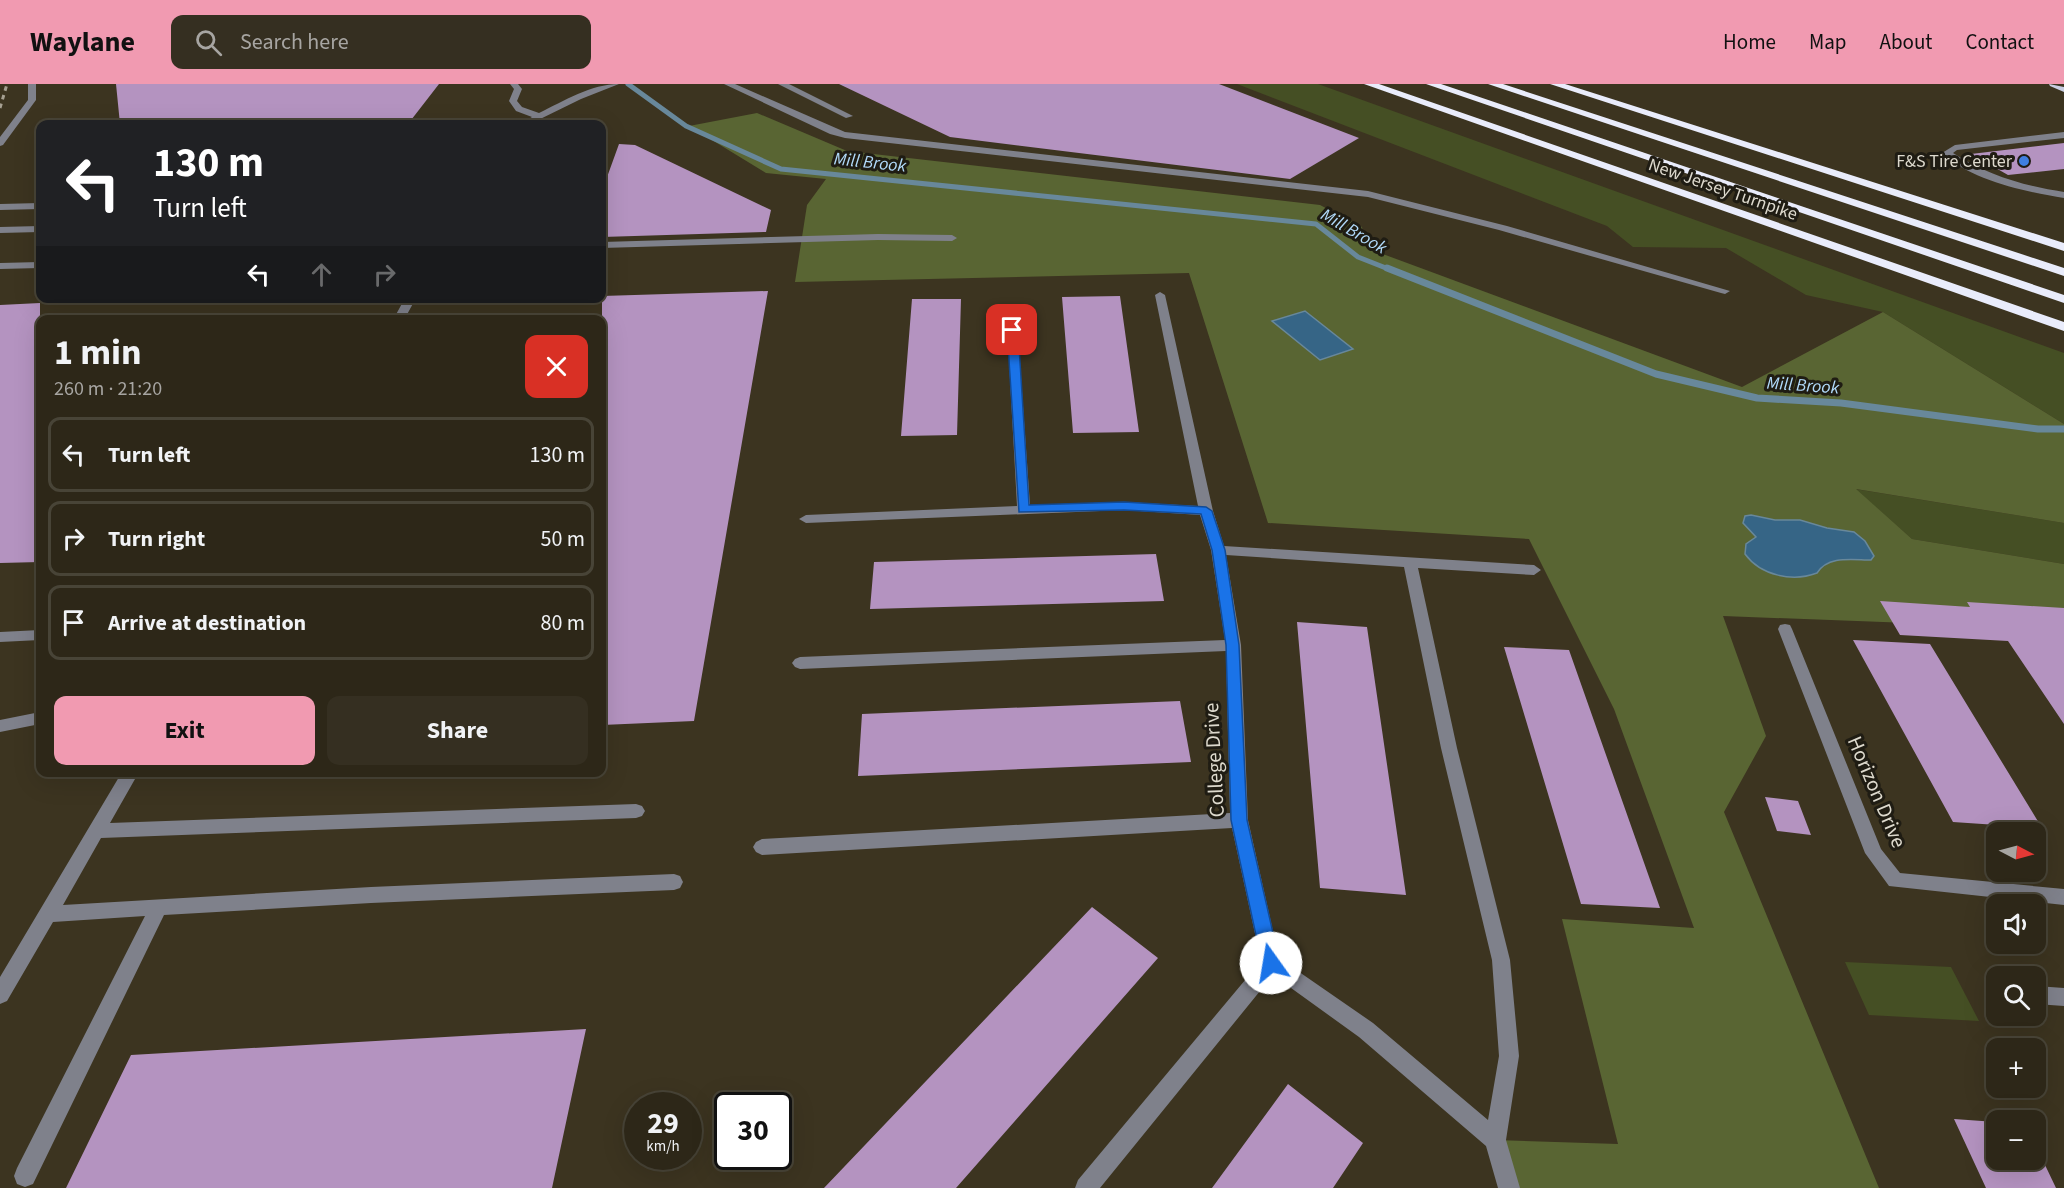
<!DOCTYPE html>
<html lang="en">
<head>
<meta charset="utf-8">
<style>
  :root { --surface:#2d2718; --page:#352f21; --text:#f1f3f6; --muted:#a7a5a2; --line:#484437; --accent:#f19ab1 }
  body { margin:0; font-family:"Source Sans 3",sans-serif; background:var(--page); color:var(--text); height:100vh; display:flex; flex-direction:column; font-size:22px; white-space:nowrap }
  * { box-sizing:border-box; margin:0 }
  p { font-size:20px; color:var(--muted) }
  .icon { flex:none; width:33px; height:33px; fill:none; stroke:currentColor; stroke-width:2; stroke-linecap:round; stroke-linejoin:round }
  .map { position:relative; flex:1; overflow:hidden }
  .side { position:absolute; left:36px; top:231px; width:570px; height:462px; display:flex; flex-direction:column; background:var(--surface); border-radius:12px; box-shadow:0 6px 24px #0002,0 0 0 2px var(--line) }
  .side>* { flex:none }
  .guide { position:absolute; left:36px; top:36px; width:570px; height:183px; border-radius:12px; box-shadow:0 6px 24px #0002,0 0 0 2px var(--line); background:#202124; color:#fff; overflow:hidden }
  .needle { width:39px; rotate:96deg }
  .controls { position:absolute; left:1986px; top:738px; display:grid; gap:12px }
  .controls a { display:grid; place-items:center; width:60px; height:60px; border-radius:12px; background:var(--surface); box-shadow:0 6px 24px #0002,0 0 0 2px var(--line); font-size:30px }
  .speed { position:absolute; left:624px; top:1008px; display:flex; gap:12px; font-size:30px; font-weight:700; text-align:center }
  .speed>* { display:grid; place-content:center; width:78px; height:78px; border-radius:50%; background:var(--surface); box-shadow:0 6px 24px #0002,0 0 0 2px var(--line); line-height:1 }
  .speed small { font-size:15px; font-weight:400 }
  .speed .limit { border:3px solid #111; border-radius:9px; background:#fff; color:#111 }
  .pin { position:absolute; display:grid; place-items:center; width:51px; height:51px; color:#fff; margin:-26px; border-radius:12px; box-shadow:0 3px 9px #0006 }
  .me { position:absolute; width:66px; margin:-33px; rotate:347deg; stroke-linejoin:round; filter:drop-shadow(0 0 4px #0008) }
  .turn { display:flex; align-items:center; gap:21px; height:126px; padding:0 18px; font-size:27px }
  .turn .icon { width:78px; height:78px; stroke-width:2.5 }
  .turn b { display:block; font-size:42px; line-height:51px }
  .lanes { display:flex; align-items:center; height:57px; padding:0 18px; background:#0003; justify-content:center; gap:30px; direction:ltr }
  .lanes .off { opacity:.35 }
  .round { display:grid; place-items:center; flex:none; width:63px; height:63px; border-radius:12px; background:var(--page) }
  .head { display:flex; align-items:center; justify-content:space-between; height:102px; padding:0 18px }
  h1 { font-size:36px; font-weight:700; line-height:45px }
  .primary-button { display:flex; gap:12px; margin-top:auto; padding:12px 18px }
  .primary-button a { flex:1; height:69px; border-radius:12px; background:var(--accent); color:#111; font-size:24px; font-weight:700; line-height:69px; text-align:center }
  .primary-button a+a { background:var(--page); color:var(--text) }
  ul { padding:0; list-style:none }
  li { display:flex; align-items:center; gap:18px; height:75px; margin:0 12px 9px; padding:0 6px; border:3px solid var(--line); border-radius:12px }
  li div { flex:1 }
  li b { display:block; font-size:22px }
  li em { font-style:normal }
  header { display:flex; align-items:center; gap:36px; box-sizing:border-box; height:84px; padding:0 30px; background:var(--accent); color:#111 }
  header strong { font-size:28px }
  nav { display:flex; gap:33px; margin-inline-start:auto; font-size:21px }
  .search { width:420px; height:54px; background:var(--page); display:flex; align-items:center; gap:15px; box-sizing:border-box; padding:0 21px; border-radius:12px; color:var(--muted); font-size:22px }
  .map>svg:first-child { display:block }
</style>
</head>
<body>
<header>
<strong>Waylane</strong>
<div class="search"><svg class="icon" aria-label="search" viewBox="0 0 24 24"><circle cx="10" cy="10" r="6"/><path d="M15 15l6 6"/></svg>Search here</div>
<nav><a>Home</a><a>Map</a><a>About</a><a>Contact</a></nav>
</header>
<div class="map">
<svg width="2064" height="1104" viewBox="0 0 2064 1104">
  <rect width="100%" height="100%" fill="#3c3420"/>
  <path fill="#454f24" d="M1237 0H1318L2064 269V340L1883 228 1806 211 1726 164 1633 163 1607 142Z
    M1855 405 2064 439V480L1912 455Z
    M1845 878 1951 883 1979 937 1869 931Z"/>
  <path fill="#596533" d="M757 29 847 67 1320 121 1362 143 1365 162 1372 166 1742 303 1883 228 2064 340V439L1856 405 1912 455 2064 480V545L1723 532 1766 652 1724 728 1879 1104H1508L1495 1056 1618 1060 1562 835 1694 844 1614 625 1529 455 1268 439 1189 189 795 198 807 121 826 95 766 89 689 42Z"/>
  <path fill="#366586" stroke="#68889b" stroke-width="1.5" d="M1305 227 1353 265 1320 276 1272 237Z
    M1751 431 1775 436H1800L1827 444 1854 448 1865 457 1874 472 1871 476C1853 476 1828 471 1817 489 1793 498 1761 492 1745 470L1746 460 1756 453 1743 439 1745 432Z"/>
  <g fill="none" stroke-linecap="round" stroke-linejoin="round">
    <path stroke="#68889b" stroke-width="5" d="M628 0 686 42 781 85 1316 140 1358 173 1391 186"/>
    <path stroke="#68889b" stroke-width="7" d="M1387 184 1656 290 1757 314 1841 319 2038 345H2064"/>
  </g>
  <path fill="#b493c0" d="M116 0H439L408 40H120Z
    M839 0H1219L1359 54 1290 95 950 53Z
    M2064 59V85L2008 91 1971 70Z
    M619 60 635 61 771 126 766 148 602 153V107Z
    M768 207 694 637 602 641V212Z
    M1120 212 1139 348 1073 349 1062 213Z
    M912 215H961L957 351 901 352Z
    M40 219V478L0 479V221Z
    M1156 470 1164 517 870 525 874 478Z
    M1880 517 1970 523 1967 518 2064 524V640L2008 557 1900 551Z
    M1297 538 1367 543 1406 811 1320 804Z
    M1853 556 1930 560 2042 744 1953 738Z
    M1504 563 1569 566 1660 824 1581 820Z
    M1180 617 1191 678 858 692 862 630Z
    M1765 713 1798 717 1811 751 1777 747Z
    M1092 823 1158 874 956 1104H824Z
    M586 945 552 1104H66L131 971Z
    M1288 1000 1363 1059 1333 1104H1212Z
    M1954 1035 1996 1038V1076H2036V1062L2056 1104H1986Z"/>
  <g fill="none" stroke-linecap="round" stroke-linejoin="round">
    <path fill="#7f818b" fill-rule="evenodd" d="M28 0H36V16L3 61 0 62V53L28 16Z
      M510 0H518L522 5 517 17 522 23 539 29C564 17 591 0 619 0L581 15 530 40H520L532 33 516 27 509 17 514 5Z
      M724 0H735L845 48 1368 107 1507 142 1730 207 1725 210 1721 209 1499 146 1368 113 845 54 830 50Z
      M778 0H789L853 32 846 34Z
      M2064 48V54L1957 66 1953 69C1987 91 2024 102 2064 108V114C2026 108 1970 96 1942 69L1955 61Z
      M40 119V125L0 126V120Z
      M40 142V148L0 149V143Z
      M878 150 952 151 957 154 952 157 878 156 602 164V158Z
      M40 178V184L0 185V179Z
      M1160 208 1165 211 1213 427 1224 462 1534 481 1541 486 1534 491 1418 484 1457 664 1510 876 1519 972 1506 1056 1520 1104H1498L1486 1062 1359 953 1273 891 1100 1104H1075L1078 1096 1261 877 1232 744 762 771 756 768 753 763 756 758 762 755 1230 729 1226 567 800 585 795 583 792 579 795 575 800 573 1225 556 1211 466 1200 431 1124 426 806 439 799 435 806 431 1017 422 1006 223 1011 220 1016 223 1030 421 1124 418 1198 422 1155 211ZM1226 471 1404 483 1441 664 1492 876 1499 972 1488 1036 1373 939 1279 874 1248 736 1241 561Z
      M405 214H416L404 236H393Z
      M1785 540 1790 541 1792 545 1881 765 1900 789 2064 805V821L1889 802 1865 769 1778 545 1780 541Z
      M40 546V556L0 558V548Z
      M40 628V640L0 648V636Z
      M122 688H139L110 739 636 720 642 722 645 727 642 732 636 734 101 754 63 821 371 803 674 790 680 792 683 798 680 804 674 806 371 819 164 831 33 1100 25 1103 17 1100 14 1092 17 1084 145 832 53 838 7 917 0 920V893Z
      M2036 902 2064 904V922L2036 920Z"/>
    <path fill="#c9cee2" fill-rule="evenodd" d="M2049 0 2064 3V8L2050 2Z"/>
    <path fill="#e9ecfb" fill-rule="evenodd" d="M1364 0H1379L2064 238V247Z
      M1426 0H1441L2064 211V219Z
      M1488 0H1503L2064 184V192Z
      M1550 0H1565L2064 159V167Z"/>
    <path stroke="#a6a092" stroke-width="3" stroke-dasharray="4.5 4.5" stroke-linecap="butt" d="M0 24 7 0"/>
  </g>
  <path fill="#1a73e8" stroke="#114b97" stroke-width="1.5" d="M1012 243 1018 246 1029 421 1124 418 1206 423 1212 427 1225 466 1239 561 1247 736 1280 879 1277 885 1271 887 1265 885 1262 879 1231 736 1226 561 1212 466 1201 430 1124 426 1019 428 1007 246Z"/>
  <circle fill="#3f7fe0" stroke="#1f1c13" stroke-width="2" cx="2024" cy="77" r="6"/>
  <g text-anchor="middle" stroke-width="6" stroke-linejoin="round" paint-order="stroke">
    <g font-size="18" fill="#ddd9cd" stroke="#1f1c13" text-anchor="end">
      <text x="2012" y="83">F&amp;S Tire Center</text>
    </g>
    <g font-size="18" font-style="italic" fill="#b1dafa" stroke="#1f1c13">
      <text transform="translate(870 78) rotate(6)" y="6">Mill Brook</text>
      <text transform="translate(1354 147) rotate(30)" y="6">Mill Brook</text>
      <text transform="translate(1803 301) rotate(4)" y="6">Mill Brook</text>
    </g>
    <g font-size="18" fill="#ddd9cd" stroke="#1f1c13">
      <text transform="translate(1723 105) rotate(19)" y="6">New Jersey Turnpike</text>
    </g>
    <g font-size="21" fill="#ddd9cd" stroke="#1f1c13">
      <text transform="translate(1214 676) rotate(-93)" y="7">College Drive</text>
      <text transform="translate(1877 708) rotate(67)" y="7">Horizon Drive</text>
    </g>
  </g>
</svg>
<div class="controls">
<a><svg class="needle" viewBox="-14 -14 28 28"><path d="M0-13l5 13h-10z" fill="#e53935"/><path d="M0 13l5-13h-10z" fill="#a7a5a2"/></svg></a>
<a><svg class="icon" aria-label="sound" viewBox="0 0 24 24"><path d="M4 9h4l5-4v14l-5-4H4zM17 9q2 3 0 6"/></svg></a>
<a><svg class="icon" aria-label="search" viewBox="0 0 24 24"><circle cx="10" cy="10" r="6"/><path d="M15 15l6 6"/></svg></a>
<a>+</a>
<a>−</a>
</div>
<div class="speed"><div>29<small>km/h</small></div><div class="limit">30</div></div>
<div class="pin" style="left:1012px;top:246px;background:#d93025"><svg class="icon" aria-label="arrive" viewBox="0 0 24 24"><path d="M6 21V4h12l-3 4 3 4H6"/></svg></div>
<svg class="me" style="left:1271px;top:879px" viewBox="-20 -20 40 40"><circle r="19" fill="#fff"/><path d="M0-13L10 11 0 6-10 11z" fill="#1a73e8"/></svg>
<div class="guide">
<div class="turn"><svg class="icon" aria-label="left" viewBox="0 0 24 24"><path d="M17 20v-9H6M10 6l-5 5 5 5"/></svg><div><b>130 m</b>Turn left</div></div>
<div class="lanes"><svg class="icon" aria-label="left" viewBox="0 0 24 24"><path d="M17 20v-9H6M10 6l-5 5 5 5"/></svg><svg class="icon off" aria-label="ahead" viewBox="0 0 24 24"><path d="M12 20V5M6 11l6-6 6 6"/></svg><svg class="icon off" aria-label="right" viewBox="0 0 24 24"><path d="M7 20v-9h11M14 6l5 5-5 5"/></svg></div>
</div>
<section class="side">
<div class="head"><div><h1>1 min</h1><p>260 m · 21:20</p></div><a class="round" style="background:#d93025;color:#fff"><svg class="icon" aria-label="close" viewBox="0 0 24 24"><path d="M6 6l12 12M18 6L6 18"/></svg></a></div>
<ul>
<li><svg class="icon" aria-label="left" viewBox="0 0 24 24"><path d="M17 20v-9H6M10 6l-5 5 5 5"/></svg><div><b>Turn left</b></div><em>130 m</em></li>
<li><svg class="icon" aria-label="right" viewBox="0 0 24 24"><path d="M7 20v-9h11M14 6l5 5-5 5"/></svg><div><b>Turn right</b></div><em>50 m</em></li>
<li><svg class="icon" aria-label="arrive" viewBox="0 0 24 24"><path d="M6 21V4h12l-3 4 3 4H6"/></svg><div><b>Arrive at destination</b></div><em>80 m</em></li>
</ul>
<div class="primary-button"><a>Exit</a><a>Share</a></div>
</section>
</div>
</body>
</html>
